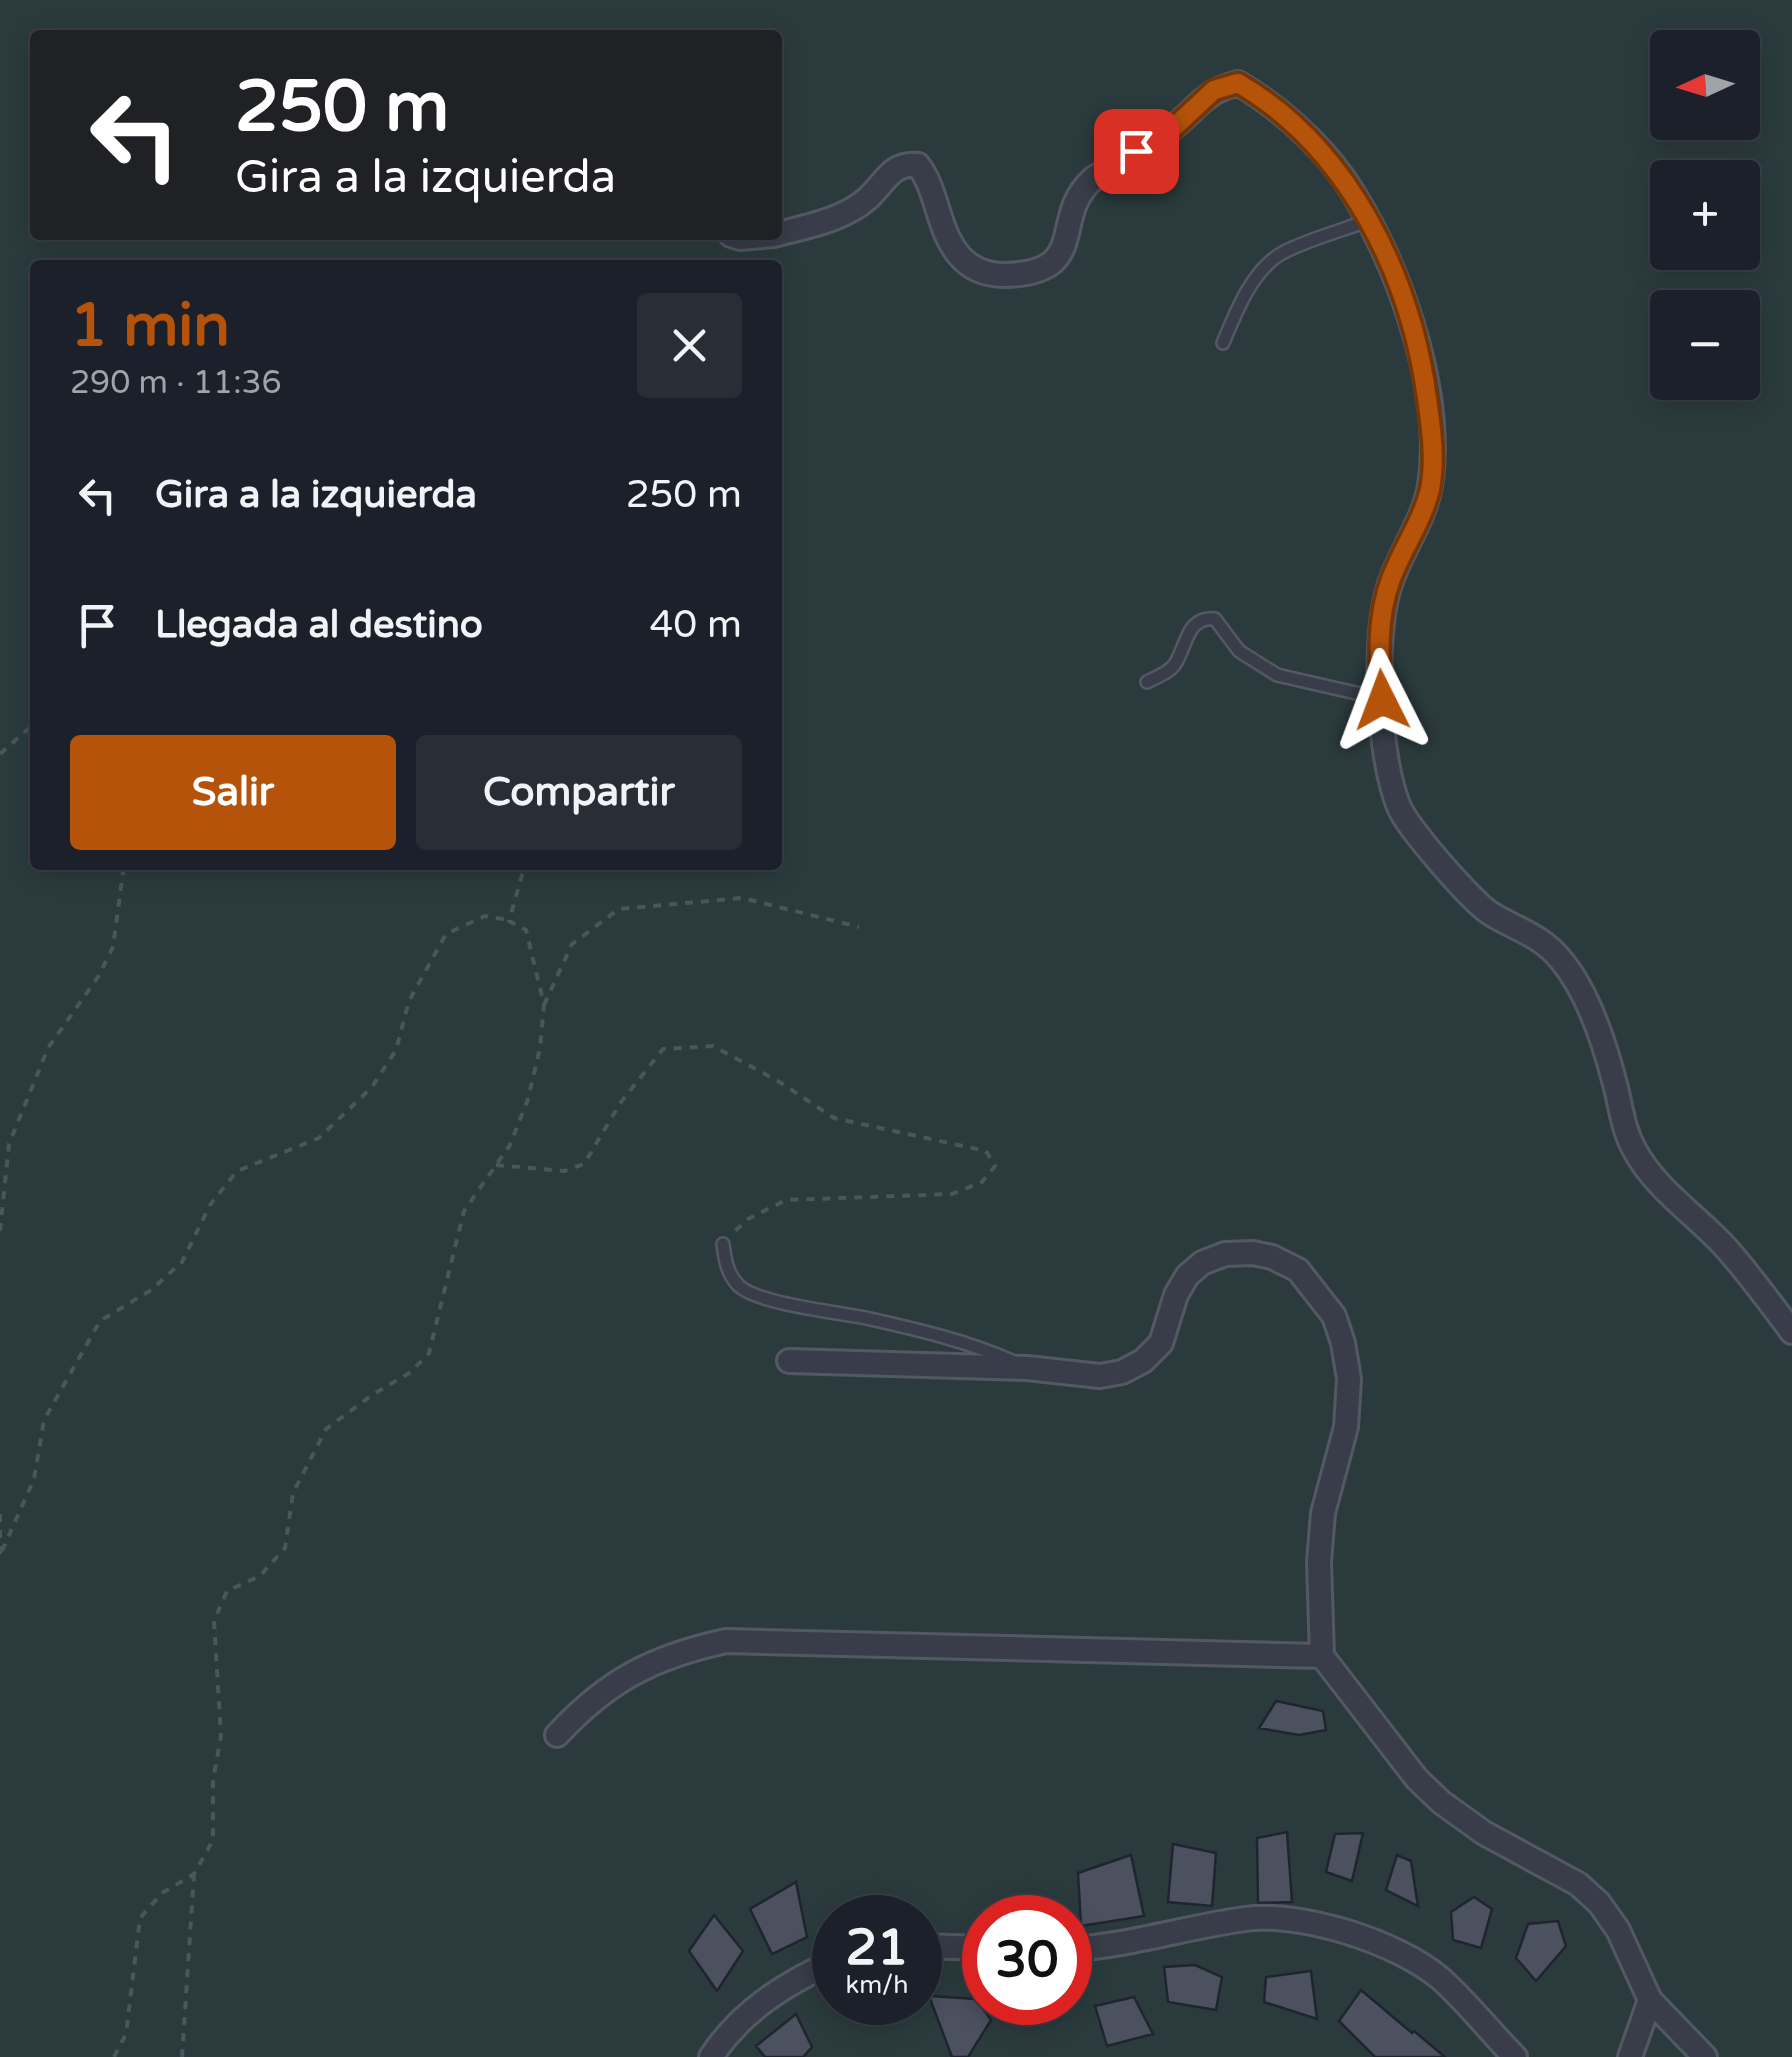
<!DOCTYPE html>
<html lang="es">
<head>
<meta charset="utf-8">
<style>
  :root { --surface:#1c202a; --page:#292d36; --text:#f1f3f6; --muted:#a0a3a8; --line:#3a3e47; --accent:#b45309 }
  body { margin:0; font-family:"Varela Round",sans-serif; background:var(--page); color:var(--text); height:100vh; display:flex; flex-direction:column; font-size:38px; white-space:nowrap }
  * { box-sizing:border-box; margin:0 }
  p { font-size:32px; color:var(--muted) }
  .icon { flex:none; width:55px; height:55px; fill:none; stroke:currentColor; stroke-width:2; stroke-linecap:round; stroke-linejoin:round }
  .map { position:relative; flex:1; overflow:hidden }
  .drawer { position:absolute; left:30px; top:260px; width:752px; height:610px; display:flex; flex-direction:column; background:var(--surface); border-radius:10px; box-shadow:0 5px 25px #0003,0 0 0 2px var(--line) }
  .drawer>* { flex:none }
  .banner { position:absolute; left:30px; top:30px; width:752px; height:210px; border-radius:10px; box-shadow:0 5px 25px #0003,0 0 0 2px var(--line); background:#202124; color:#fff; overflow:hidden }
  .needle { width:65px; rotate:266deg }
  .controls { position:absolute; left:1650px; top:30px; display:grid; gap:20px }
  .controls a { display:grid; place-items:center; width:110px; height:110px; border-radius:10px; background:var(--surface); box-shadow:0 5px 25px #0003,0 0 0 2px var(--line); font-size:50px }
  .speed { position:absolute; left:812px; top:1895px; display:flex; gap:20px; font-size:50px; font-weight:700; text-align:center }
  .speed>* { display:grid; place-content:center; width:130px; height:130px; border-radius:50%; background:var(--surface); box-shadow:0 5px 25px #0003,0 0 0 2px var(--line); line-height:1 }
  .speed small { font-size:25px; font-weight:400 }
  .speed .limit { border:15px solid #d22; background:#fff; color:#111 }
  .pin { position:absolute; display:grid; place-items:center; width:85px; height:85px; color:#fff; margin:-42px; border-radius:20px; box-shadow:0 5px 15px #0006 }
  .me { position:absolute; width:110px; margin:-55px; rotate:357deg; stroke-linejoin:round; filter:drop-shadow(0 0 8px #0008) }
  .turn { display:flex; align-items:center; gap:35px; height:210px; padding:0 40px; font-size:45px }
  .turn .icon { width:130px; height:130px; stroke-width:2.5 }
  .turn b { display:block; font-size:70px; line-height:85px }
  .round { display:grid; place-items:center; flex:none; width:105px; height:105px; border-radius:10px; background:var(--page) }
  .overview { display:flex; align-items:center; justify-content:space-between; height:170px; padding:0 40px }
  h1 { font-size:60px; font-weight:700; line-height:75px; color:var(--accent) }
  .cta { display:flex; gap:20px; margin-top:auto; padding:20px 40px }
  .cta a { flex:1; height:115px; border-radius:10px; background:var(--accent); color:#fff; font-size:40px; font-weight:700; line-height:115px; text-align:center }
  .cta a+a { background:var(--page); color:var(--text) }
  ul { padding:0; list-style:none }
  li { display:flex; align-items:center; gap:30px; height:130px; padding:0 40px }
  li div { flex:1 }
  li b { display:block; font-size:38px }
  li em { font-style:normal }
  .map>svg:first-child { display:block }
</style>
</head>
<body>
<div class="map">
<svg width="1792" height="2057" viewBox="0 0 1792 2057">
  <rect width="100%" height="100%" fill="#252b38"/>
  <path fill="#2b3b3d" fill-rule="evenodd" d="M0 0H1792V2057H0ZM35 35H778V235H35ZM1668 48H1742V122H1668ZM1668 178H1742V252H1668ZM35 265H778V865H35ZM1668 308H1742V382H1668ZM835 1918H920V2002H835ZM985 1918H1070V2002H985Z"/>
  <path fill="#4c5160" stroke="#20242f" stroke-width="2.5" d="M1276 1701 1323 1711 1326 1730 1299 1735 1259 1728Z
    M1287 1832 1292 1902 1258 1903 1257 1838Z
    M1363 1833 1352 1881 1326 1872 1335 1834Z
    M1173 1844 1216 1853 1212 1906 1168 1902Z
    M1131 1855 1144 1916 1081 1926 1078 1873Z
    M1397 1855 1411 1861 1418 1906 1386 1890Z
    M796 1882 807 1937 772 1954 750 1909Z
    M1474 1897 1492 1909 1481 1948 1453 1940 1451 1912Z
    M714 1915 743 1951 717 1991 689 1951Z
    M1558 1921 1566 1946 1536 1981 1516 1958 1528 1924Z
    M1195 1965 1222 1977 1216 2010 1168 2002 1164 1967Z
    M1311 1971 1317 2019 1264 2002 1266 1977Z
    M1361 1990 1412 2033 1414 2031 1445 2057H1375L1339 2021Z
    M929 1996 976 1999 991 2020 968 2057H952Z
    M1134 1997 1153 2034 1107 2046 1095 2006Z
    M796 2014 812 2047 803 2057H765L756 2046Z"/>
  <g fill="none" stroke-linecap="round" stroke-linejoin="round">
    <g stroke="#545863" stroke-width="16">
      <path id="service" d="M1223 343C1236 312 1252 269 1284 252 1310 239 1340 231 1367 221
        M1147 682C1156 677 1169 673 1175 664 1187 645 1187 616 1215 619L1239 651 1277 675 1382 699
        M723 1244C725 1260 727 1274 739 1286 759 1304 836 1312 866 1318 915 1329 968 1341 1014 1362"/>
    </g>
    <g stroke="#545863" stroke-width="28">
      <path id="minor" d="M778 234C808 226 843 220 867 199 885 183 891 162 918 165 938 191 937 228 958 254 970 269 987 275 1005 275 1092 273 1049 217 1093 179 1098 174 1107 172 1113 168 1132 156 1153 144 1170 130 1198 109 1201 93 1238 83 1277 106 1317 141 1344 179 1397 257 1445 391 1430 486 1424 520 1401 551 1390 584 1372 636 1378 756 1399 807 1407 827 1474 905 1493 915 1518 930 1542 936 1561 960 1588 992 1605 1045 1615 1084 1621 1107 1623 1129 1634 1149 1655 1189 1697 1216 1727 1249 1750 1275 1771 1304 1792 1332
        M731 235 740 238 774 235
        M789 1361 1027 1368 1100 1376 1122 1372 1143 1361 1161 1343 1176 1295 1187 1276 1202 1263 1225 1254 1253 1253 1272 1257 1298 1270 1334 1316 1343 1343 1349 1379 1346 1427 1323 1513 1319 1562 1322 1656 1417 1779 1441 1802 1484 1833 1578 1884 1599 1903 1618 1930 1650 2000 1705 2057
        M557 1735C608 1680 653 1657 726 1641L1322 1656
        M920 1946 985 1948
        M1070 1949C1129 1946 1186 1927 1245 1919 1300 1911 1398 1942 1441 1979 1467 2002 1490 2032 1515 2057
        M711 2057C741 2011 786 1983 835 1961
        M1630 2057 1650 2000"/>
    </g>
    <path stroke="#49565a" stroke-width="4" stroke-dasharray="8 8" stroke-linecap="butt" d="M0 754 35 723
      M544 1005 572 944 619 909 742 898 859 927
      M496 1165 564 1171 584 1164 621 1102 663 1049 713 1046 778 1081 834 1118 986 1151 995 1166 982 1182 952 1194 786 1200 748 1219 733 1233
      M0 1231 9 1144 48 1048 98 977 113 947 124 865
      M0 1514V1554
      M2 1551 34 1479 44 1420 100 1321 151 1290 182 1262 210 1205 237 1171 319 1138 372 1087 396 1050 409 1001 446 934 485 916 508 920
      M114 2057 126 2034 140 1918 162 1893 194 1874 213 1840V1780L221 1736 214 1621 227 1591 260 1576 285 1548 293 1493 326 1429 372 1395 411 1372 429 1353 464 1211 510 1145 528 1099 540 1048 544 1005 526 930 509 921 525 865
      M182 2057 194 1874"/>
    <use href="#service" stroke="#383d49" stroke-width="11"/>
    <use href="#minor" stroke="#383d49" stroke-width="22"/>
  </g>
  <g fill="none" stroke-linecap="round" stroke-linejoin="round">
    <g stroke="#753606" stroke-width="25">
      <path id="route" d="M1136 151 1170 131 1214 90 1238 83C1348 147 1410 274 1427 398 1431 427 1436 459 1430 489 1423 520 1402 549 1391 579 1376 619 1379 658 1382 700"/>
    </g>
    <use href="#route" stroke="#b45309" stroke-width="18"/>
  </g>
</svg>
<div class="controls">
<a><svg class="needle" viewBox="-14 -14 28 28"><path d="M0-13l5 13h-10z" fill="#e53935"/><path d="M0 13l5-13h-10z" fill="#a0a3a8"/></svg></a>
<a>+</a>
<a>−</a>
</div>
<div class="speed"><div>21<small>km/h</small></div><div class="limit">30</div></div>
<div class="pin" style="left:1136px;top:151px;background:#d93025"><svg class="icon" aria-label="arrive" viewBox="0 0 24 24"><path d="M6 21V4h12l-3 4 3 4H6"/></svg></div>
<svg class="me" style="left:1382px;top:700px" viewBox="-20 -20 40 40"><path d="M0-17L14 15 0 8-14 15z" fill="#b45309" stroke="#fff" stroke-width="4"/></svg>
<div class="banner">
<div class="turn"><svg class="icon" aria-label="left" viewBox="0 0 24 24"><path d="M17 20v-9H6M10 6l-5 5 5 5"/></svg><div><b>250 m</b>Gira a la izquierda</div></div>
</div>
<section class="drawer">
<div class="overview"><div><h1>1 min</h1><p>290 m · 11:36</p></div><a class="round"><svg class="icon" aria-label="close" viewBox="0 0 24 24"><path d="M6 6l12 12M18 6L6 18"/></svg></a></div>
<ul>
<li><svg class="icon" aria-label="left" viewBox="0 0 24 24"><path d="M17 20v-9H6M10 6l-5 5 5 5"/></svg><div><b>Gira a la izquierda</b></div><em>250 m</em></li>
<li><svg class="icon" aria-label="arrive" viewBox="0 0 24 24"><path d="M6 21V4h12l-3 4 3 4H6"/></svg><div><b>Llegada al destino</b></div><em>40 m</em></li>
</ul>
<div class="cta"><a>Salir</a><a>Compartir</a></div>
</section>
</div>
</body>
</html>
